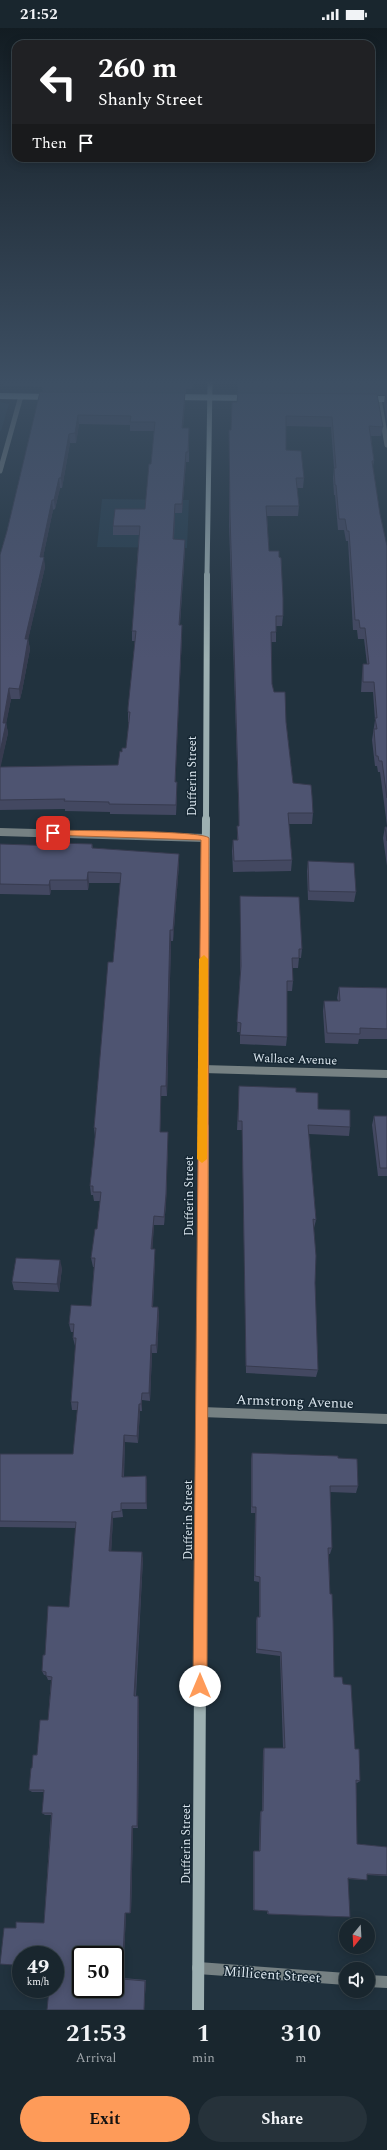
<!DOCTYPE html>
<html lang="en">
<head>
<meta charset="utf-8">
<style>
  :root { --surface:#19262e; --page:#26323a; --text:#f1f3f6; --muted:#9fa5aa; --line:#37434a; --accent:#fe9b59 }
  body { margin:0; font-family:Spectral,serif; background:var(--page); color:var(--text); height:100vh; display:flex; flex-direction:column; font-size:15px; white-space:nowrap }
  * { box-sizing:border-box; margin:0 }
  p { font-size:13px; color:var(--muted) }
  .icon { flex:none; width:22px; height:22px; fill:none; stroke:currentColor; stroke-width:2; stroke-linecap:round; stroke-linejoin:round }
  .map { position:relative; height:1982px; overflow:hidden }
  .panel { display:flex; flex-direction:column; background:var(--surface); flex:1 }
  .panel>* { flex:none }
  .banner { position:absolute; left:12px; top:12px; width:363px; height:122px; border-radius:12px; box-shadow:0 2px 10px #0003,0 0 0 1px var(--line); background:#202124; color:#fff; overflow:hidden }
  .needle { width:26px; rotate:198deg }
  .controls { position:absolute; left:339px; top:1890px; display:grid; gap:8px }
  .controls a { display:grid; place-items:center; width:36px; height:36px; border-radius:50%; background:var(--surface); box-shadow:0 2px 10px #0003,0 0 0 1px var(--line); font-size:20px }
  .speed { position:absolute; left:12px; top:1918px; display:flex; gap:8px; font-size:20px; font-weight:700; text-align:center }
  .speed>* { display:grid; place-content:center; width:52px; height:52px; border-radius:50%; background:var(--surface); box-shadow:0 2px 10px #0003,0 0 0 1px var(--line); line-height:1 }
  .speed small { font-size:10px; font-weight:400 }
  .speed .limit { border:2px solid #111; border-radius:6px; background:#fff; color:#111 }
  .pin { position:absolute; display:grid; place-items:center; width:34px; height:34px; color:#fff; margin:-17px; border-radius:8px; box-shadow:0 2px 6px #0006 }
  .me { position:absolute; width:44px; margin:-22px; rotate:0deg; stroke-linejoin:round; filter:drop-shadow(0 0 3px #0008) }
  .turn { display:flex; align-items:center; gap:14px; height:84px; padding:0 20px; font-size:18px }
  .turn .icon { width:52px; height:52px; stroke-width:2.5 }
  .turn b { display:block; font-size:28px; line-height:34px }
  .then { display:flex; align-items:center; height:38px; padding:0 20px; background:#0003; gap:8px; font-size:15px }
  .eta { display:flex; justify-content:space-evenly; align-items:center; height:68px; text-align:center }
  .eta b { font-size:24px; font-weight:700; line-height:28px }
  .action { display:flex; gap:8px; margin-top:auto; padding:8px 20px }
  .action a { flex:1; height:46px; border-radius:24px; background:var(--accent); color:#111; font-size:16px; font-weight:700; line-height:46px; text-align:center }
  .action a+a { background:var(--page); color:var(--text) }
  .status { display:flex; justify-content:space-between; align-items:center; height:28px; padding:0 20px; background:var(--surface); direction:ltr }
  .status svg { height:11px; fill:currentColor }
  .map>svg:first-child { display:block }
</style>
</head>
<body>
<div class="status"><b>21:52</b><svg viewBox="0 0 49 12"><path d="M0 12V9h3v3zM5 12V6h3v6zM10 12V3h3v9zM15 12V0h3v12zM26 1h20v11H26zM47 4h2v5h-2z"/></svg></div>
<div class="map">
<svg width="387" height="1982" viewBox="0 0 387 1982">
  <rect width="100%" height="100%" fill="#21323e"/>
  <path fill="#263d4d" d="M0 374 9 376 1 403H0Z
    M102 471 189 472 187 520 97 519Z"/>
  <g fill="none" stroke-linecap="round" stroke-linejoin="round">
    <path stroke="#768183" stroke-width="5" d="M379 371 387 417
      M0 443 21 368"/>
    <path stroke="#768183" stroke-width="8" d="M0 804 205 810
      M203 1041 387 1046"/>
    <path stroke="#768183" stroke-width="10" d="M201 1384 387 1391"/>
    <path stroke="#768183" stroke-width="12" d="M198 1940 346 1951
      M368 1953 387 1954"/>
    <path stroke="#9db0b2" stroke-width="5" d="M207 548 210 355"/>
    <path stroke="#9db0b2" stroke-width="6" d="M206 792 207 547"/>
    <path stroke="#9db0b2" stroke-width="8" d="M204 1100 206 791"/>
    <path stroke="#9db0b2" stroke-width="10" d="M201 1490 204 1099"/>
    <path stroke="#9db0b2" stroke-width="12" d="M198 1982 201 1489"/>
    <path stroke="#bbd3d6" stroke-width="6" d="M0 368 51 369
      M171 369 251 370
      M365 371H387"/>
  </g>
  <path fill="#434861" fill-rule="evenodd" d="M3 355H193L192 361H186V365L43 364 42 359 3 358Z
    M238 355H387V394L384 375 385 367H377L383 399 381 408H371L374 433 373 439 380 486 387 518V798L380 744H378L377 738H375L372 712 375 692 373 664H361L362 647 363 636H367L364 611H358L357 602H353L348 513H346L344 502H338L335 467H334L333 450 334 440 331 399 286 398V422L304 450 303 460H297L299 478 298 488H267L269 523 283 588 282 598H276V614H271L272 656 274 664 286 694 293 755 313 785 312 796H289L292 832 291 843 233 844 232 823 233 812H237V798H239V796L229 497V402H231L237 374Z
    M40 364 185 365V374L183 400 189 409V434H186L182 485H175L174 511 185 521 180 597 182 607 175 754 177 764 176 787 110 786V784L65 783V781L0 782V527L7 503ZM79 396 130 397V403H154L151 436 145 481 113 498V507H139L132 603V613H135L128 680V694H129L126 720 122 724 118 737 0 739 8 705 6 695 11 671H20L22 663 30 621 28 611 45 539 43 529 53 482 55 481 60 460H62L70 415H76Z
    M385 799H387V838L383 810Z
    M0 816 58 818 92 816 93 820 179 826V836L173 913H171L167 1068H161L160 1104H168V1113L166 1176 164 1197H154L152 1221 155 1230 153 1279H158L159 1287 157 1325H152L150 1373 142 1372V1383H140L138 1415 125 1414 124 1449 146 1448 147 1455V1481H122L123 1489 113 1490 111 1524 143 1530 136 1668 139 1672 138 1800H133L131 1885H126L123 1950 146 1952 144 1982 55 1927 16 1900 44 1895 51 1787H45L42 1785 44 1764H32L29 1762 32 1740 48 1692 51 1652H48L46 1647H44L42 1643 45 1627 69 1579 76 1500 0 1499V1426H73L78 1382H72L71 1374 76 1318H75L73 1310 74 1304H71L69 1296 91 1278 94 1239H93L91 1230 97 1201 100 1173H94L93 1167H91L90 1158 95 1109 94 1100 113 934 120 855H89L88 862H51L50 867 0 866Z
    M308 833 356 864 354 874 308 872 307 843Z
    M240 868 302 921 301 930H299L298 940H293V953L292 963H287V1009L286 1018 240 1016V1004H237L240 946Z
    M339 959 387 960V1011H359L358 1016 325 1015 323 983 324 973H338L337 970Z
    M239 1058 296 1064 318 1081 350 1099 349 1108 309 1106 316 1192 314 1200 315 1255 318 1342 316 1349 246 1345 242 1102H237Z
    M374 1088H387V1148H378L372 1097Z
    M62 1240 59 1264 14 1262 12 1254Z
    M252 1425 338 1430 358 1458 356 1465 330 1464 332 1520 330 1526H329L330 1566 334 1649 343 1656 355 1721 360 1753 357 1755H356L357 1816 387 1819V1848L367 1847V1852H364L348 1851 350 1889 267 1886V1883L253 1882V1824L254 1823H259L260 1785 261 1783H262L263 1723 264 1720H283L280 1628 256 1625V1593L257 1589H259V1554L254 1553 255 1485H251V1431Z"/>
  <path fill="#373b4f" d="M185 365V374L182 410V400Z
    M78 387 79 396 76 415 75 405Z
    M69 406 70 415 62 460 61 450Z
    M186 424V434L182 485V476Z
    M59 450 60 460 55 481 54 472Z
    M52 472 53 482 41 539 40 529Z
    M175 476V485L173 521V511Z
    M185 512V521L179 607V597Z
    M44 529 45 539 26 621 25 611Z
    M182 597V607L175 764V754Z
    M28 611 30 621 22 663 20 671 19 661Z
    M9 660 11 671 5 702 6 695 8 705 0 742V724L3 695Z
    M177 754V764L176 787V777Z
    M179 826V836L173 913V902Z
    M88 844 89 855 88 862 87 852Z
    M50 852 51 862 50 867 49 857Z
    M170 902 171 913 167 1068 166 1058Z
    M168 1104V1113L166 1176 164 1197V1189Z
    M154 1188V1197L152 1230 151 1221Z
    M155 1221V1230L152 1287V1279Z
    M60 1232 62 1240 59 1264 57 1256Z
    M158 1279 159 1287 157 1325 156 1317Z
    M151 1317 152 1325 150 1373 149 1365Z
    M142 1365V1383L141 1376Z
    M139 1376 140 1383 138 1415 137 1408Z
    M124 1407 125 1414 123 1455 122 1449Z
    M146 1448 147 1455V1481L146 1475Z
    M112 1484 113 1490 111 1529 109 1523Z
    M142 1524 143 1530 135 1672 134 1668Z
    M138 1668 139 1672 138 1800 137 1798Z
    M132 1798 133 1800 131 1885H130Z
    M125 1885H126L123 1950 122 1951Z
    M146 1952 144 1982 145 1953Z"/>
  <path fill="#4e5471" stroke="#373b4f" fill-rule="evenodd" d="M253 355H387V356Z
    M40 364 185 365 182 400H189L188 424H186L182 476H175L173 511 185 512 179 597H182L175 754H177L176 777 109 776V774L64 773 65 771 0 772V739L118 737 120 723 122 724V720H126L130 684H128V680L136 603H132L140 498H113L115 481H145L149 436H151L155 394H130L131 388 78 387 75 405 69 406 61 450H59L54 472H52L40 529H44L25 611H28L21 653 19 661 9 660 3 695H6L0 724V527L7 503Z
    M387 364V375L385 365Z
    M238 365 377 366 383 399 369 398 374 433H372L380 486 387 518V770L382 733H379L378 728H376L374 701H377L375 690H377L374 654H363V636H369L365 600H360L359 592H355L349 503H347L345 491H339L336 457H335L334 440H336L332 389 286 388V422L301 423 304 450H296L299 478H266L269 523H279V529L281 530 283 570V588H276V604H271L272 656 274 664H285L286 694 293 755 311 757 312 768 313 785H288L292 832 234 833 233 812H238L237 798H239V785L230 487 229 402H231L232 374H237Z
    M385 799H387V813Z
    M58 815 92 816V820L179 826 173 902H170L166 1058H161L160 1104H168L166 1166 164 1189 154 1188 151 1221H155L152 1279H158L156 1317H151L149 1365H142L141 1376H139L137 1408 124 1407 122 1449 146 1448V1475H121V1483L112 1484 109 1523 142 1524 134 1668H138L137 1798H132L130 1885H125L122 1951 145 1953 144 1982H47L49 1961H55V1927H21V1941L13 1940 14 1937 0 1936 4 1900H16V1894L44 1895 52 1785H42L44 1762H29L31 1740H32L33 1727H37L40 1692H48L52 1649 46 1648V1644L42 1643 43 1627H45L48 1578 69 1579 76 1494 0 1493V1426H73L78 1374H71L76 1310H73L74 1296H69L71 1277 91 1278 95 1230H91L95 1201H97L101 1164H93V1158H90L96 1100H94L108 934H113L121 845 88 844 87 852H50L49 857 0 856V816L58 818ZM81 1927H115V1961H81Z
    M308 833 354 835 356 864 309 863Z
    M240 868 299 869 302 921H299V930H292L293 953H287V1009L240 1007 241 995 237 994 241 938Z
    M339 959 387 960V1001L360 1000V1006L327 1005 324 973H340Z
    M239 1058 296 1060V1064L318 1065V1081L350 1082V1099L308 1097 316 1192 313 1191 316 1228 315 1255 318 1342 246 1338 242 1093H238Z
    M374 1088H387V1140H380Z
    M16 1230 60 1232 57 1256 12 1254Z
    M252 1425 338 1428V1430L357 1431 358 1458H330L332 1520H328L330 1566H332L333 1592 334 1649H342L343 1656 351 1657 355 1721H359L360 1753 356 1752 357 1816 387 1819V1847L367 1846V1852L348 1850 350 1889 268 1886V1883L254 1882V1823H260L261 1783H263L264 1720H285L281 1624 257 1621V1589H260V1549L255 1548 256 1479H252Z"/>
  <linearGradient id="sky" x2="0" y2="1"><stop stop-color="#121c22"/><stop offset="0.56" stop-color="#3d4f63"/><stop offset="1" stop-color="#3d4f63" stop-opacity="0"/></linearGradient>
  <rect width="387" height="632" fill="url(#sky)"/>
  <path fill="#fe9b59" stroke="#a5653a" d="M53 802C73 803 202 802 209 810L207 1658 205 1663 200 1665 195 1663 193 1658 201 812 50 807V803Z"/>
  <path fill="#f59e0b" d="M204 927 208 931 207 1131 202 1135 197 1131 199 931Z"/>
  <g text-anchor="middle" stroke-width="3" stroke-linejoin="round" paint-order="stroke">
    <g font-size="12" fill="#dbe6ee" stroke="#172834">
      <text transform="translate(192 748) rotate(-90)" y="4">Dufferin Street</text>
      <text transform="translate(295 1031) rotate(2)" y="4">Wallace Avenue</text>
      <text transform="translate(189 1168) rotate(-90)" y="4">Dufferin Street</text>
      <text transform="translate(188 1492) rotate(-90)" y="4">Dufferin Street</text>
      <text transform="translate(186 1816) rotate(-90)" y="4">Dufferin Street</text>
    </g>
    <g font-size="14" fill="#dbe6ee" stroke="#172834">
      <text transform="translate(295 1373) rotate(2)" y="5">Armstrong Avenue</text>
      <text transform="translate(272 1946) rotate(4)" y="5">Millicent Street</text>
    </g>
  </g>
</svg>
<div class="controls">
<a><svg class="needle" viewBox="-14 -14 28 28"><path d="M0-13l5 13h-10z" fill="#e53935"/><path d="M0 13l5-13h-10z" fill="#9fa5aa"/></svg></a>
<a><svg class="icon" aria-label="sound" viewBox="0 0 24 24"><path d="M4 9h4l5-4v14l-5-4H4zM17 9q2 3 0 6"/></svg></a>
</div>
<div class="speed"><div>49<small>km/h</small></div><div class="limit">50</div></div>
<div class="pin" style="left:53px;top:805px;background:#d93025"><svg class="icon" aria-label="arrive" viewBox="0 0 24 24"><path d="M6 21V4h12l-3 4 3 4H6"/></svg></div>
<svg class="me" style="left:200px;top:1658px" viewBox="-20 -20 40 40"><circle r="19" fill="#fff"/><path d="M0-13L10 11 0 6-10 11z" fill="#fe9b59"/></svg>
<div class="banner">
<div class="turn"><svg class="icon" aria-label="left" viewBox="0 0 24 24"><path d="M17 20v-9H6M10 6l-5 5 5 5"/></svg><div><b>260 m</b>Shanly Street</div></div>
<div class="then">Then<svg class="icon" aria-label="arrive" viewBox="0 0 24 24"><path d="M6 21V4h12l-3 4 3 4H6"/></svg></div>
</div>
</div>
<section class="panel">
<div class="eta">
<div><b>21:53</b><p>Arrival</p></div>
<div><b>1</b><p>min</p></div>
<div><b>310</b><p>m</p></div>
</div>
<div class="action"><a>Exit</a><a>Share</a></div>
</section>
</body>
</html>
